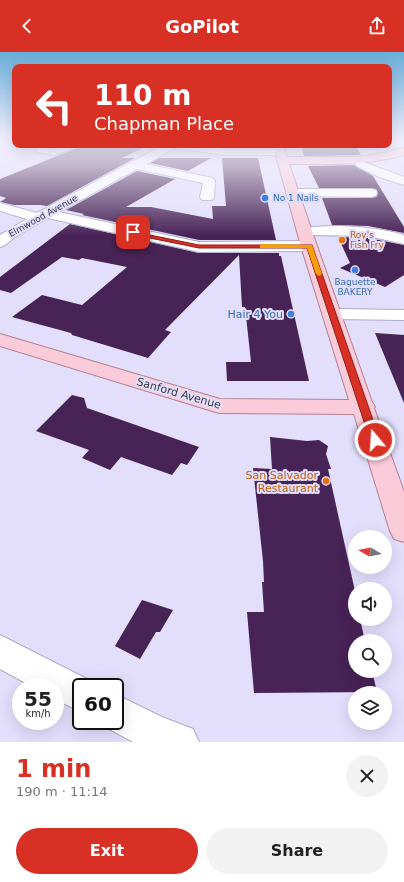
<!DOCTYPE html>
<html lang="en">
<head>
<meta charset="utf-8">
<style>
  :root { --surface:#fff; --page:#f2f2f2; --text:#222; --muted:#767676; --accent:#d93025 }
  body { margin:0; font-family:"DejaVu Sans",sans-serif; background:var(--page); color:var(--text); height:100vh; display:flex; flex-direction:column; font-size:15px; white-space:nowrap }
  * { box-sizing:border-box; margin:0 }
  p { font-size:13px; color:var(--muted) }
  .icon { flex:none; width:22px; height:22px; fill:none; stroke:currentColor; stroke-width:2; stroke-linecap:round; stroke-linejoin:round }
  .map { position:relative; height:690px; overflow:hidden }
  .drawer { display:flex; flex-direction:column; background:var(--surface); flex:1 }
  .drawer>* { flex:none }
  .banner { position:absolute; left:12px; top:12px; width:380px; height:84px; border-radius:8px; box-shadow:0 4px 16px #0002; background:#d93025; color:#fff; overflow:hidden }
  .needle { width:26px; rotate:280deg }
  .fabs { position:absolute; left:348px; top:478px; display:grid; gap:8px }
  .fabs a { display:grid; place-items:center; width:44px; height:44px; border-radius:50%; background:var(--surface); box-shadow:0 4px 16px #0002; font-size:20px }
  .speed { position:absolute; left:12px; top:626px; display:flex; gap:8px; font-size:20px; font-weight:700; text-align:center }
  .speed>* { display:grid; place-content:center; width:52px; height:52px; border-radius:50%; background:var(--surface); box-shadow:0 4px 16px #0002; line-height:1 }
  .speed small { font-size:10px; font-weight:400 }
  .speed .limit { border:2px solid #111; border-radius:6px; background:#fff; color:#111 }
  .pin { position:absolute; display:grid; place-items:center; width:34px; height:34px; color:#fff; margin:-17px; border-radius:8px; box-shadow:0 2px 6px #0006 }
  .me { position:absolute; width:44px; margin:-22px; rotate:342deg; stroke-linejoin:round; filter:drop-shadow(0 0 3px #0008) }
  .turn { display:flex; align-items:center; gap:14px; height:84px; padding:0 16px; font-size:18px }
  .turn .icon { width:52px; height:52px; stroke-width:2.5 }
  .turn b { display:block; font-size:28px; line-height:34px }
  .round { display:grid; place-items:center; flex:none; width:42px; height:42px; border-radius:21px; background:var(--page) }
  .head { display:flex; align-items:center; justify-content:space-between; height:68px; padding:0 16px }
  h1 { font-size:24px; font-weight:800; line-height:30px; color:var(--accent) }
  .primary-button { display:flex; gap:8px; margin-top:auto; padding:8px 16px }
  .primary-button a { flex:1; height:46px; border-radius:24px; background:var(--accent); color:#fff; font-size:16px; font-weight:800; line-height:46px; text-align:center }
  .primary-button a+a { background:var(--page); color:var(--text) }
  header { display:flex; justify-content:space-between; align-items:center; height:52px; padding:0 16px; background:var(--accent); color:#fff; font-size:18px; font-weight:800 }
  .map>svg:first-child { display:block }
</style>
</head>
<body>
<header><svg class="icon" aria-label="back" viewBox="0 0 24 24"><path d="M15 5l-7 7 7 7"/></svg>GoPilot<svg class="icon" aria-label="share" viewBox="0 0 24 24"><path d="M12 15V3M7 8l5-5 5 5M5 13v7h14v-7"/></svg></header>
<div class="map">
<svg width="404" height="690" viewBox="0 0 404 690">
  <rect width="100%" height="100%" fill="#e2defc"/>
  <path fill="#482356" d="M81 93H149L122 106H135L47 154 40 153H14L0 150 6 146 0 144V127L77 96Z
    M355 93 361 103 304 104 301 94Z
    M159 106H211L188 119 150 111Z
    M222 106H258L276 188H199L82 163 84 162 66 158 137 119 175 127 126 155H151L213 167 212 154H226Z
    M354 113 373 124 404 175V181L368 174 332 173 322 146H371L377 144V138L371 136H319L308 114Z
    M70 172 199 201H279V204H281L309 329H227L226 310H251L245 255H242L239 203 165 278 171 280 148 306 72 283 71 281 12 265 42 243 82 253 127 215 82 206 79 208 62 205 11 241 0 238V225Z
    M338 185 368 186 404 193V223L385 235 340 216 350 211Z
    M375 281 404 283V351Z
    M72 343 84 346 87 356 199 395 187 413 181 411 172 423 121 405 110 418 82 406 89 398 36 379Z
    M270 385 307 389 319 388 328 394 326 402 331 417H328L355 539V567H360L365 589H355V619H372L377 640 254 641 247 560H264L262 530H264L263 509 253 416 272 417Z
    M142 548 173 558 160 580H156L140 607 115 594Z"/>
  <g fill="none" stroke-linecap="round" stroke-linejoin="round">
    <g stroke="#afabc7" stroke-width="2">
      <path id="minor" d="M63 93H78L77 95 54 103 37 100 36 98 41 95 53 97Z
        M163 93H199L225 97H280L286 100 280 103H225L174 96 146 112 213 126 215 129 214 145 212 148H202L200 145 203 131 137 117 59 160 199 190 309 189 314 191 317 194 314 197 309 199 199 200 48 166 15 185 5 193 0 195V183L27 167 0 159V151L37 161Z
        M361 109 404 125V133L379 125 357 114 355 112 357 110Z
        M292 137H371L376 138 377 141 376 144 371 145 287 144 286 141 287 138Z
        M330 174C355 174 380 176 404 183V192L368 184 305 183 300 182 298 179 300 176Z
        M333 257 404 258V268L333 267 327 266 324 262 327 258Z
        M0 583 93 630 96 635H81V660L55 647V635H33L0 617Z
        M115 642 162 665 193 677 199 690H133L102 673 101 669H115Z"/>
    </g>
    <g stroke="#b48193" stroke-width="2">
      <path id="major" d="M273 93H283L287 105H359L387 100 404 96V103C366 114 328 112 289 112L317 194 372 350 375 355 374 356 404 440V490L394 487 390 479 354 362 219 361 0 294V282L220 347 349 348 301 194Z"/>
    </g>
    <use href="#minor" fill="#fff" fill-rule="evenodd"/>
    <use href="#major" fill="#facbd8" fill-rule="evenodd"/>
  </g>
  <linearGradient id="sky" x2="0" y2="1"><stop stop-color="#69acd8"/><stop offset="0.47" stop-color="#f2f0fe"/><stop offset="1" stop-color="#f2f0fe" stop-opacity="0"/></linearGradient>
  <rect width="404" height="184" fill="url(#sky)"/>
  <path fill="#d93025" stroke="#8d1f18" d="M130 179 199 193H312L380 388 378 391H371L370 388 307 196H199L130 182Z"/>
  <path fill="#f59e0b" d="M262 192 312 193 322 222 319 224 316 222 307 196H260V193Z"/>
  <g fill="#3f7fe0" stroke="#e2defc" stroke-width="1.5">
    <circle cx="265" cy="146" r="4"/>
    <circle cx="355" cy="218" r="4"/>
    <circle cx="291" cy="262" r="4"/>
  </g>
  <g fill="#e8710a" stroke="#e2defc" stroke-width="1.5">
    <circle cx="342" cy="188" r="4"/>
    <circle cx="326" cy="429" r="4"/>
  </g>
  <g text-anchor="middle" stroke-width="4" stroke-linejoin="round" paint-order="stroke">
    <g font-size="9" fill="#366cbe" stroke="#e2defc" text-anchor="start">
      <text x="273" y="149">No 1 Nails</text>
      <text x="355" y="233" text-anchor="middle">Baguette<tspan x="355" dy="10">BAKERY</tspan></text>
    </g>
    <g font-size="9" fill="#3a3843" stroke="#e2defc">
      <text transform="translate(43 164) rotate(-29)" y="3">Elmwood Avenue</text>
    </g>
    <g font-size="9" fill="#c56008" stroke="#e2defc" text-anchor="start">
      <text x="350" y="186">Roy's<tspan x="350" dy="10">Fish Fry</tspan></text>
    </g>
    <g font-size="11" fill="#366cbe" stroke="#e2defc" text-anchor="end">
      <text x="283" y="266">Hair 4 You</text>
    </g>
    <g font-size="11" fill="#3a3843" stroke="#e2defc">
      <text transform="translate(179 341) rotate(16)" y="4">Sanford Avenue</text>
    </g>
    <g font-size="11" fill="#c56008" stroke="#e2defc" text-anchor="end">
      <text x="318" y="427">San Salvador<tspan x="318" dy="13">Restaurant</tspan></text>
    </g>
  </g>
</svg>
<div class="fabs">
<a><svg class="needle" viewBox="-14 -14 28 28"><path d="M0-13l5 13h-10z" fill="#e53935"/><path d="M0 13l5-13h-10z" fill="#767676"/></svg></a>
<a><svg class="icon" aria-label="sound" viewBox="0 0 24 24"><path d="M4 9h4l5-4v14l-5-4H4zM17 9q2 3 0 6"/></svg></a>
<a><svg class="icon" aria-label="search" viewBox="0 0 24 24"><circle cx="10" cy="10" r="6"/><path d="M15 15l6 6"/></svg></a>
<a><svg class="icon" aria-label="layers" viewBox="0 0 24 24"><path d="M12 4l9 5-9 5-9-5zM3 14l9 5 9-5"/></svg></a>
</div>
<div class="speed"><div>55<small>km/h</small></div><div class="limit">60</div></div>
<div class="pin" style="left:133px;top:180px;background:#d93025"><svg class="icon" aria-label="arrive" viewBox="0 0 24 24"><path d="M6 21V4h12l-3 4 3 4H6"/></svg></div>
<svg class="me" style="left:375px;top:388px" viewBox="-20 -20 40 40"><circle r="17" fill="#d93025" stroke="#fff" stroke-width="3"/><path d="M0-11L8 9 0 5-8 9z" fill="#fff"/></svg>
<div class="banner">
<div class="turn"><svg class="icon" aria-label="left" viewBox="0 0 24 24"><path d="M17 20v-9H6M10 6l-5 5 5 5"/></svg><div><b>110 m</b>Chapman Place</div></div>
</div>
</div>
<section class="drawer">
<div class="head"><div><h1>1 min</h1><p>190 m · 11:14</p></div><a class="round"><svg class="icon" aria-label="close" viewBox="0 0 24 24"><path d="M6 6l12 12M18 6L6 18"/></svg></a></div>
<div class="primary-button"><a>Exit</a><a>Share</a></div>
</section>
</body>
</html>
